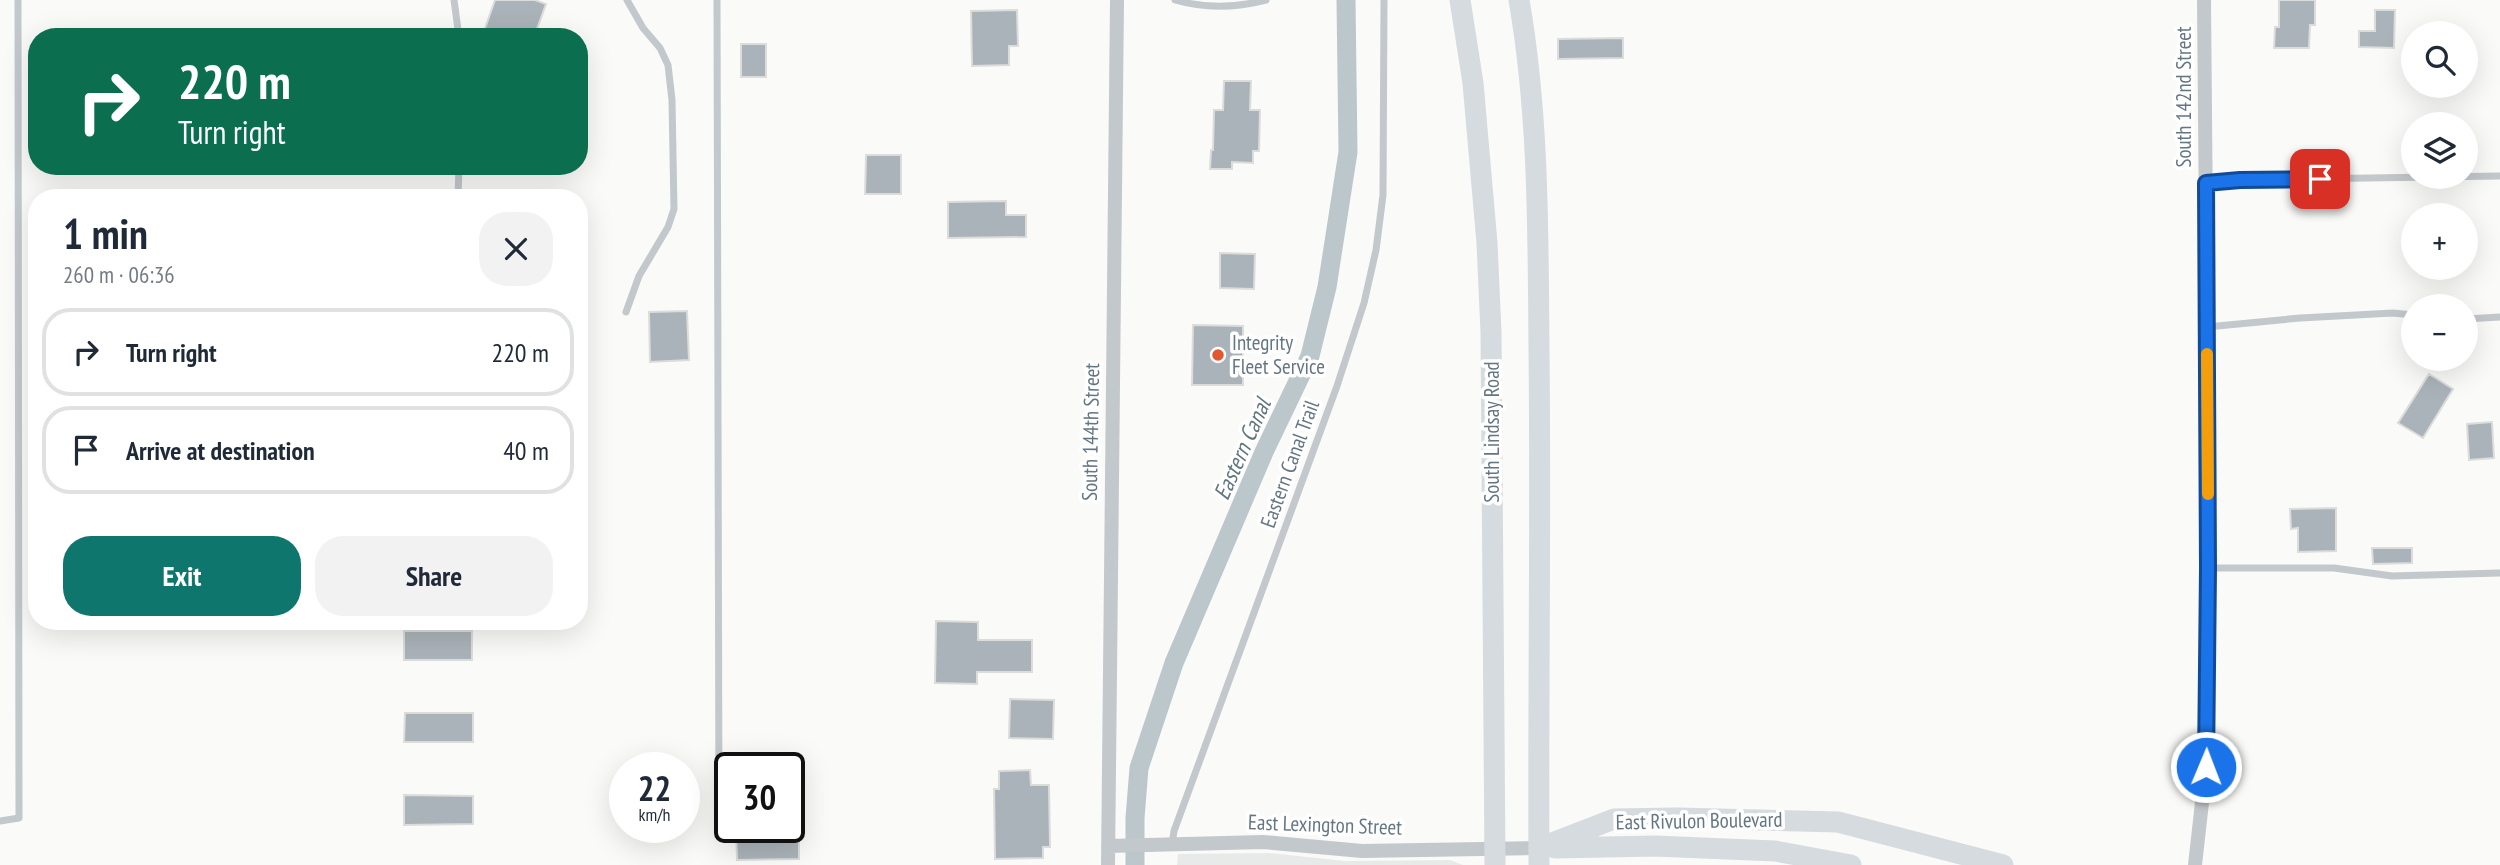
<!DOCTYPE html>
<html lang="en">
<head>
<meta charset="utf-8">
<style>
  :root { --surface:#fff; --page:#f2f2f3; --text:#1f2937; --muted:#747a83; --line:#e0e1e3; --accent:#0f766e }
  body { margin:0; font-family:"PT Sans Narrow",sans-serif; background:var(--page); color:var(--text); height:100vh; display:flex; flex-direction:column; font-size:26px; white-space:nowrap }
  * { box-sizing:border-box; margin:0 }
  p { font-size:23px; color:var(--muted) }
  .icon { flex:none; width:38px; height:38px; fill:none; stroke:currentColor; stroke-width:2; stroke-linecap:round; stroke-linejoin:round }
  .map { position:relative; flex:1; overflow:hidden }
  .sheet { position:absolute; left:28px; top:189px; width:560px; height:441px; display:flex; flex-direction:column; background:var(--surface); border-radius:28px; box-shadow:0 7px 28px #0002 }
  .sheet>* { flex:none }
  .top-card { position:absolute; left:28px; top:28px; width:560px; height:147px; border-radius:28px; box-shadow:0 7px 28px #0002; background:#0b6e4f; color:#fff; overflow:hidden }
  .controls { position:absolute; left:2401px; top:21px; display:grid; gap:14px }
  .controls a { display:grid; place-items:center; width:77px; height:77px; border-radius:50%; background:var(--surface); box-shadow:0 7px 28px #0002; font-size:35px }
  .speed { position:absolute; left:609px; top:752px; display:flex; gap:14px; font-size:35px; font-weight:700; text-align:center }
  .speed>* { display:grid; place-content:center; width:91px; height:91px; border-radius:50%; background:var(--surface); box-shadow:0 7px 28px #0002; line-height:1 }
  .speed small { font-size:18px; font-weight:400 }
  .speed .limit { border:4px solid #111; border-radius:10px; background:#fff; color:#111 }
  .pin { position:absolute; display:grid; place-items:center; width:60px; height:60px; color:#fff; margin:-30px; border-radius:14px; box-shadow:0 4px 10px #0006 }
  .me { position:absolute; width:77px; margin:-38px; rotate:1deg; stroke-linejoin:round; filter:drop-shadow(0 0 5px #0008) }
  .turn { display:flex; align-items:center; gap:24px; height:147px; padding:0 35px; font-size:32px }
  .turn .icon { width:91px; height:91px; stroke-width:2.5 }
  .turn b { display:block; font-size:49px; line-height:60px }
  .round { display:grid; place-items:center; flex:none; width:74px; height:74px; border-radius:28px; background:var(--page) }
  .summary { display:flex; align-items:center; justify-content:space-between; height:119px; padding:0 35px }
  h1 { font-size:42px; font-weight:600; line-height:52px }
  .button { display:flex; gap:14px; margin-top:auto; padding:14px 35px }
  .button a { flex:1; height:80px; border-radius:28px; background:var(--accent); color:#fff; font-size:28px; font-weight:600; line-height:80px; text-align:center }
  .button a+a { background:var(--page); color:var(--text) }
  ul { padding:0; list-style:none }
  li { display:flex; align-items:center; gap:21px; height:88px; margin:0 14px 10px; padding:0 21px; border:4px solid var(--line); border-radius:28px }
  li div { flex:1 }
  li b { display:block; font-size:26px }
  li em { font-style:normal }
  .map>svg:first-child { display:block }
</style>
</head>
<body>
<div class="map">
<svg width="2500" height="865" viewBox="0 0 2500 865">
  <rect width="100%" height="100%" fill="#fafaf8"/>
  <path fill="#e8e9e9" d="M1270 853 1345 861 1450 860 1463 865H1177L1178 854Z"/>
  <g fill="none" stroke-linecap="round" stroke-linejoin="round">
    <path stroke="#bbc7cb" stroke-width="19" d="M1135 865V818L1139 768 1174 663 1264 452 1310 356 1327 287 1348 152 1346 0"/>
  </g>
  <path fill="#aab3b9" stroke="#dcdcda" stroke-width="2" d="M495 0H535L546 4 534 37H482Z
    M2279 0H2315V25H2310L2309 48H2274L2275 27H2279Z
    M1017 10 1018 46H1009V65L972 66 971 11Z
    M2375 10H2395L2394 48 2359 47V31H2375Z
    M1623 38V58L1558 59V39Z
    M741 44H766V77H741Z
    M1224 81H1251L1250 110H1260L1259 151H1253V163L1232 162V169H1210L1211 150H1213L1214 110H1223Z
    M866 155H901V194H865Z
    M1006 201V215H1026V237L948 238V202Z
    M1220 253 1255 254 1254 289 1220 288Z
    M687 311 689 360 650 362 649 312Z
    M1193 325 1243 326V385H1192Z
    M2429 374 2453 389 2423 438 2398 423Z
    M2492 422 2494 458 2469 460 2467 424Z
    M2336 508V551L2298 552V528L2291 529 2290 509Z
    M2372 548H2412V563L2373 564Z
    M936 621 978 622V640H1032V672H977V684L935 683Z
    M404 631H472V660H404Z
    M1010 699 1054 700 1053 739 1009 738Z
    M405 713H473V742H404Z
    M1030 770 1031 785H1049L1050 847H1043V858L995 859 994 789H999V771Z
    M404 795 473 796V824L404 825Z
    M736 828H799V859L737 860Z"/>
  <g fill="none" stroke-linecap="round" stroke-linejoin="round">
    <path stroke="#c3c8cc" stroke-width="7" d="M454 0 459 37
      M717 0 719 818
      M1175 0C1206 9 1235 8 1266 0
      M2206 183 2240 180 2500 176
      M458 198 459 166
      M626 312 639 276 668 227 674 209 672 100 668 65 660 48 643 28 627 0
      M2466 319 2500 317
      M2207 327 2300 318 2393 313 2413 315
      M2209 568H2334L2392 576 2500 573
      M0 821 19 818 18 0
      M1172 844 1174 831 1337 386 1364 303 1376 250 1383 195 1384 0"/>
    <path stroke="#c3c8cc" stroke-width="14" d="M1108 846 1263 842 1362 851 1539 848
      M1108 865 1117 0
      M2195 865 2206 767 2209 568 2204 0"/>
    <path stroke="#d6dbdf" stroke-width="21" d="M1460 0 1473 83 1487 243 1491 332 1495 865
      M1519 0C1539 115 1538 233 1539 350 1541 521 1538 693 1539 865
      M1539 848 1614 819 1677 818 1838 822 2003 865
      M1555 848 1655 846 1775 851 1851 865"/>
  </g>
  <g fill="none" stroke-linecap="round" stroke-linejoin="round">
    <g stroke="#114b97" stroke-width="18">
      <path id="route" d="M2206 767 2208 568 2206 183 2240 180 2320 179"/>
    </g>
    <use href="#route" stroke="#1a73e8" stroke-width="12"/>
    <path stroke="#f59e0b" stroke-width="12" d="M2207 354 2208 494"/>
  </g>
  <circle fill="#e4572e" stroke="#fff" stroke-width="2.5" cx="1218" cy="355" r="7"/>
  <g text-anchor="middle" stroke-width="7" stroke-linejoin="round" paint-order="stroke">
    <g font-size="21" fill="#657683" stroke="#fff">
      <text transform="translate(2184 97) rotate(-90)" y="7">South 142nd Street</text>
      <text transform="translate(1091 432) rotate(-89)" y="7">South 144th Street</text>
      <text transform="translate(1492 432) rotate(-90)" y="7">South Lindsay Road</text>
      <text transform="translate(1290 464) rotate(-70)" y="7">Eastern Canal Trail</text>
      <text transform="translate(1699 821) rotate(-1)" y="7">East Rivulon Boulevard</text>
      <text transform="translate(1325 825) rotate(2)" y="7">East Lexington Street</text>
    </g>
    <g font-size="21" fill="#657683" stroke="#fff" text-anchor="start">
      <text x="1232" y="350">Integrity<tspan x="1232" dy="24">Fleet Service</tspan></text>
    </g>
    <g font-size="23" font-style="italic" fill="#60757c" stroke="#fff">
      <text transform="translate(1242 449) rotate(-66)" y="8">Eastern Canal</text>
    </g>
  </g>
</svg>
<div class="controls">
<a><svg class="icon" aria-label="search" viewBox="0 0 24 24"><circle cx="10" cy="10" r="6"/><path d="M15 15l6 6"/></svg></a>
<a><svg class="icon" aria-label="layers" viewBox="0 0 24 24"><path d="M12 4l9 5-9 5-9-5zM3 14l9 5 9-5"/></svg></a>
<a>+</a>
<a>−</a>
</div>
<div class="speed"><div>22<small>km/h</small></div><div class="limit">30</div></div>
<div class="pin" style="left:2320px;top:179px;background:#d93025"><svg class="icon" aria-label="arrive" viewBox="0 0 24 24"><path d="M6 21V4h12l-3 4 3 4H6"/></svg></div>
<svg class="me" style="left:2206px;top:767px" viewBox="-20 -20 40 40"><circle r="17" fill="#1a73e8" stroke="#fff" stroke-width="3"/><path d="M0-11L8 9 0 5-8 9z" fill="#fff"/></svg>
<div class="top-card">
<div class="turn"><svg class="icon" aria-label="right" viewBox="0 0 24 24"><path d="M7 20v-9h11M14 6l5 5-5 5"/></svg><div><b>220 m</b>Turn right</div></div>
</div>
<section class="sheet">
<div class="summary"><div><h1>1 min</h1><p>260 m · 06:36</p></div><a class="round"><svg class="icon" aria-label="close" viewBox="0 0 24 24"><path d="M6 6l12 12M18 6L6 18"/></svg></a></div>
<ul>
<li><svg class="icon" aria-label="right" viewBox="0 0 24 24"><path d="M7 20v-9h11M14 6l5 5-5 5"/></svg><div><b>Turn right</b></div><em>220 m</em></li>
<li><svg class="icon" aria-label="arrive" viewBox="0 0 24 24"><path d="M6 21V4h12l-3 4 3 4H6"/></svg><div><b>Arrive at destination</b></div><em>40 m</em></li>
</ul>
<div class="button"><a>Exit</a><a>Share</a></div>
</section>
</div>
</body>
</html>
